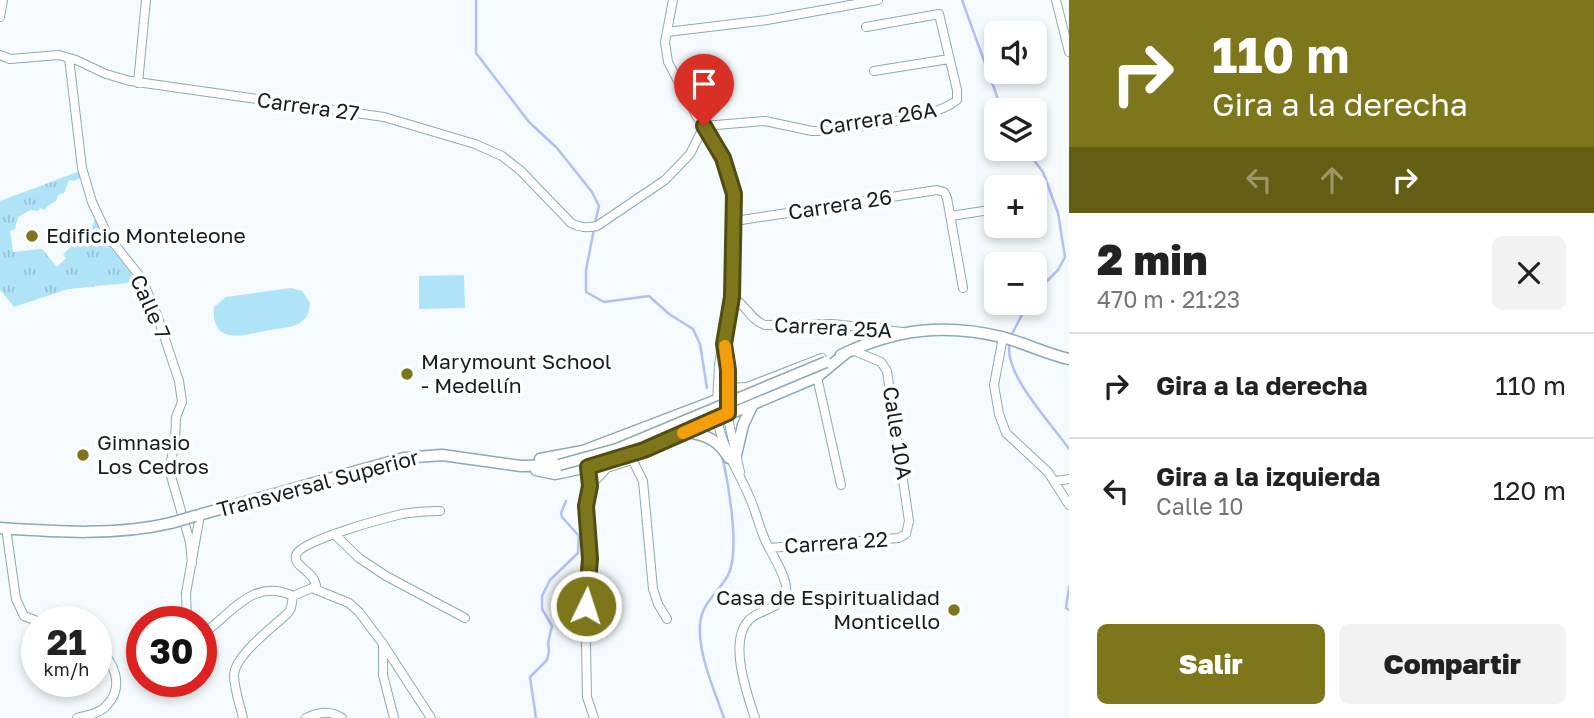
<!DOCTYPE html>
<html lang="es">
<head>
<meta charset="utf-8">
<style>
  :root { --surface:#fff; --page:#f2f2f2; --text:#222; --muted:#767676; --line:#e0e0e0; --accent:#7d761b }
  body { margin:0; font-family:"Golos Text",sans-serif; background:var(--page); color:var(--text); height:100vh; display:flex; flex-direction:column; font-size:26px; white-space:nowrap }
  * { box-sizing:border-box; margin:0 }
  p { font-size:23px; color:var(--muted) }
  .icon { flex:none; width:38px; height:38px; fill:none; stroke:currentColor; stroke-width:2; stroke-linecap:round; stroke-linejoin:round }
  .map { position:relative; flex:1; overflow:hidden }
  .side { display:flex; flex-direction:column; background:var(--surface); width:525px }
  .side>* { flex:none }
  .hud { background:#7d761b; color:#fff; overflow:hidden }
  .controls { position:absolute; left:984px; top:21px; display:grid; gap:14px }
  .controls a { display:grid; place-items:center; width:63px; height:63px; border-radius:10px; background:var(--surface); box-shadow:0 4px 10px #0003; font-size:35px }
  .speed { position:absolute; left:21px; top:606px; display:flex; gap:14px; font-size:35px; font-weight:700; text-align:center }
  .speed>* { display:grid; place-content:center; width:91px; height:91px; border-radius:50%; background:var(--surface); box-shadow:0 4px 10px #0003; line-height:1 }
  .speed small { font-size:18px; font-weight:400 }
  .speed .limit { border:10px solid #d22; background:#fff; color:#111 }
  .pin { position:absolute; display:grid; place-items:center; width:60px; height:60px; color:#fff; margin:-72px -30px; border-radius:50% 50% 50% 0; rotate:-45deg; box-shadow:0 0 7px #0007 }
  .pin .icon { rotate:45deg }
  .me { position:absolute; width:77px; margin:-38px; rotate:4deg; stroke-linejoin:round; filter:drop-shadow(0 0 5px #0008) }
  .turn { display:flex; align-items:center; gap:24px; height:147px; padding:0 28px; font-size:32px }
  .turn .icon { width:91px; height:91px; stroke-width:2.5 }
  .turn b { display:block; font-size:49px; line-height:60px }
  .lanes { display:flex; align-items:center; height:66px; padding:0 28px; background:#0003; justify-content:center; gap:35px; direction:ltr }
  .lanes .off { opacity:.35 }
  .round { display:grid; place-items:center; flex:none; width:74px; height:74px; border-radius:10px; background:var(--page) }
  .headline { display:flex; align-items:center; justify-content:space-between; height:119px; padding:0 28px }
  h1 { font-size:42px; font-weight:800; line-height:52px }
  .primary-button { display:flex; gap:14px; margin-top:auto; padding:14px 28px }
  .primary-button a { flex:1; height:80px; border-radius:10px; background:var(--accent); color:#fff; font-size:28px; font-weight:800; line-height:80px; text-align:center }
  .primary-button a+a { background:var(--page); color:var(--text) }
  ul { padding:0; list-style:none }
  li { display:flex; align-items:center; gap:21px; height:105px; padding:0 28px; border-top:2px solid var(--line) }
  li div { flex:1 }
  li b { display:block; font-size:26px }
  li em { font-style:normal }
  main { display:flex; flex:1; min-height:0 }
  .map>svg:first-child { display:block }
</style>
</head>
<body>
<main>
<div class="map">
<svg width="1069" height="718" viewBox="0 0 1069 718">
  <defs>
    <pattern id="grass-tufts" width="24" height="20" patternUnits="userSpaceOnUse" patternTransform="scale(1.75)"><rect width="24" height="20" fill="#afe3f8"/><path d="M3 7l-1-3M5 7V3M7 7l1-3M15 17l-1-3M17 17v-4M19 17l1-3" fill="none" stroke="#96c2d4"/></pattern>
  </defs>
  <rect width="100%" height="100%" fill="#f5fbfd"/>
  <path fill="url(#grass-tufts)" d="M80 171 81 178 74 181 69 180 64 193 58 195 56 201 47 206 45 210 40 208 38 211 30 210 18 217 15 229 10 231 13 252 42 249 57 267 66 258 63 254 72 246 75 248 81 243 90 232 95 219 101 235 138 282 68 289 14 307 0 290V201Z"/>
  <path fill="#afe3f8" d="M464 275 465 308 419 309V276Z
    M291 288 302 291 310 303C309 312 308 317 301 322 294 328 279 328 270 330 244 335 211 347 214 307L226 297Z"/>
  <g fill="none" stroke-linecap="round" stroke-linejoin="round">
    <path stroke="#b0bff4" stroke-width="2.5" d="M476 0V53L529 122 557 148 592 192 599 206 595 223
      M962 0 1002 110
      M1025 149 1043 172 1058 213 1065 257 1058 270 1034 294
      M594 229 586 270V292L604 302 649 296 669 314 693 329 700 344 707 388
      M1012 334 1028 303
      M1010 341C1001 372 1052 424 1069 449
      M722 455C728 481 740 548 729 573 721 591 702 601 700 624 698 655 714 689 724 718
      M1069 587 1066 608 1069 610
      M536 718 530 677 547 660 549 651 548 643 552 626 542 609V596L550 580 578 553 579 536 562 517 561 513 566 501"/>
    <g stroke="#8da9b4" stroke-width="10">
      <path id="minor" d="M673 0 665 42 668 62 696 115 723 158 734 194 732 297 719 364 717 404
        M1056 0 1069 52
        M0 17 3 0
        M667 32 767 20 878 0
        M0 55 10 59 59 55 76 60 106 74 130 81 384 117 475 144 502 156 521 171 571 223C580 228 587 228 597 226L665 180 690 154 704 126 765 121 812 131H828C860 126 933 120 957 100V90L939 14 866 27
        M69 58 82 168 92 202 108 236 142 279 158 318 179 381 182 402 176 417 175 443 169 469 190 542 192 563
        M874 71 949 59
        M138 83 146 0
        M951 216 996 209
        M735 221 937 190 944 192 947 198 963 288
        M732 297C746 304 750 320 765 325L833 324 902 332
        M1003 337 994 385 999 414 1006 433 1048 472 1069 505
        M725 350 728 370 729 423 740 472
        M817 377 841 485
        M728 388 747 387 822 358
        M717 417C721 446 738 470 749 496 756 511 759 527 766 542 772 554 788 579 786 591 784 609 759 609 749 620 728 641 747 694 755 718
        M628 451 643 481 653 589 658 604 667 619
        M587 464 590 486 586 507 590 559 586 586V645L587 697 594 718
        M1056 481 1069 479
        M590 486 607 468 632 460
        M6 528 16 599 24 616 37 621
        M334 534 359 558 386 576 465 618
        M769 548 899 538 906 534 909 521 887 371 881 362 852 350
        M312 588 316 585C313 570 293 567 296 555 299 541 385 518 402 514 414 512 427 511 440 511
        M293 596 312 588 349 603 359 612 383 644 431 718
        M187 621 186 593 200 515
        M201 632 208 630C235 609 256 578 293 596
        M383 645V675L394 718
        M77 718C87 715 100 714 107 705 125 686 114 660 96 647
        M243 718C240 705 234 688 234 675 235 655 273 627 288 613L291 608 293 596
        M306 718C319 712 330 710 342 718"/>
    </g>
    <g stroke="#8da9b4" stroke-width="13">
      <path id="major" d="M841 355C895 329 944 323 1002 337 1025 343 1046 354 1069 359
        M687 432C707 435 718 440 729 458
        M736 455 743 425 754 402
        M540 459 583 451 717 400
        M536 470 555 474 588 467 644 450 817 377 846 353
        M195 516 404 458 442 455 521 466 559 465
        M0 528C58 532 115 536 171 523"/>
    </g>
    <use href="#minor" stroke="#fff" stroke-width="8"/>
    <use href="#major" stroke="#fff" stroke-width="10"/>
    <g stroke="#8da9b4" stroke-width="13" stroke-linecap="butt">
      <path id="major-bridge" d="M559 465 617 449 826 362
        M171 523 195 516"/>
    </g>
    <use href="#major-bridge" stroke="#fff" stroke-width="10"/>
  </g>
  <g fill="none" stroke-linecap="round" stroke-linejoin="round">
    <g stroke="#514d12" stroke-width="18">
      <path id="route" d="M586 606 590 559 586 506 590 486 588 467 644 450 728 413V370L724 344 732 297 734 194 723 158 704 126"/>
    </g>
    <use href="#route" stroke="#7d761b" stroke-width="12"/>
    <path stroke="#f59e0b" stroke-width="12" d="M683 433 728 413V370L725 346"/>
  </g>
  <g fill="#7d761b" stroke="#fff" stroke-width="2.5">
    <circle cx="32" cy="236" r="7"/>
    <circle cx="407" cy="374" r="7"/>
    <circle cx="83" cy="455" r="7"/>
    <circle cx="954" cy="610" r="7"/>
  </g>
  <g text-anchor="middle" stroke-width="7" stroke-linejoin="round" paint-order="stroke">
    <g font-size="21" fill="#131e22" stroke="#fff">
      <text transform="translate(308 107) rotate(8)" y="7">Carrera 27</text>
      <text transform="translate(878 119) rotate(-9)" y="7">Carrera 26A</text>
      <text transform="translate(840 205) rotate(-9)" y="7">Carrera 26</text>
      <text transform="translate(150 307) rotate(66)" y="7">Calle 7</text>
      <text transform="translate(833 328) rotate(3)" y="7">Carrera 25A</text>
      <text transform="translate(897 433) rotate(81)" y="7">Calle 10A</text>
      <text transform="translate(318 484) rotate(-15)" y="7">Transversal Superior</text>
      <text transform="translate(836 543) rotate(-4)" y="7">Carrera 22</text>
    </g>
    <g font-size="21" fill="#131e22" stroke="#fff" text-anchor="start">
      <text x="46" y="243">Edificio Monteleone</text>
      <text x="421" y="369">Marymount School<tspan x="421" dy="24">- Medellín</tspan></text>
      <text x="97" y="450">Gimnasio<tspan x="97" dy="24">Los Cedros</tspan></text>
      <text x="940" y="605" text-anchor="end">Casa de Espiritualidad<tspan x="940" dy="24">Monticello</tspan></text>
    </g>
  </g>
</svg>
<div class="controls">
<a><svg class="icon" aria-label="sound" viewBox="0 0 24 24"><path d="M4 9h4l5-4v14l-5-4H4zM17 9q2 3 0 6"/></svg></a>
<a><svg class="icon" aria-label="layers" viewBox="0 0 24 24"><path d="M12 4l9 5-9 5-9-5zM3 14l9 5 9-5"/></svg></a>
<a>+</a>
<a>−</a>
</div>
<div class="speed"><div>21<small>km/h</small></div><div class="limit">30</div></div>
<div class="pin" style="left:704px;top:126px;background:#d93025"><svg class="icon" aria-label="arrive" viewBox="0 0 24 24"><path d="M6 21V4h12l-3 4 3 4H6"/></svg></div>
<svg class="me" style="left:586px;top:606px" viewBox="-20 -20 40 40"><circle r="17" fill="#7d761b" stroke="#fff" stroke-width="3"/><path d="M0-11L8 9 0 5-8 9z" fill="#fff"/></svg>
</div>
<section class="side">
<div class="hud">
<div class="turn"><svg class="icon" aria-label="right" viewBox="0 0 24 24"><path d="M7 20v-9h11M14 6l5 5-5 5"/></svg><div><b>110 m</b>Gira a la derecha</div></div>
<div class="lanes"><svg class="icon off" aria-label="left" viewBox="0 0 24 24"><path d="M17 20v-9H6M10 6l-5 5 5 5"/></svg><svg class="icon off" aria-label="ahead" viewBox="0 0 24 24"><path d="M12 20V5M6 11l6-6 6 6"/></svg><svg class="icon" aria-label="right" viewBox="0 0 24 24"><path d="M7 20v-9h11M14 6l5 5-5 5"/></svg></div>
</div>
<div class="headline"><div><h1>2 min</h1><p>470 m · 21:23</p></div><a class="round"><svg class="icon" aria-label="close" viewBox="0 0 24 24"><path d="M6 6l12 12M18 6L6 18"/></svg></a></div>
<ul>
<li><svg class="icon" aria-label="right" viewBox="0 0 24 24"><path d="M7 20v-9h11M14 6l5 5-5 5"/></svg><div><b>Gira a la derecha</b></div><em>110 m</em></li>
<li><svg class="icon" aria-label="left" viewBox="0 0 24 24"><path d="M17 20v-9H6M10 6l-5 5 5 5"/></svg><div><b>Gira a la izquierda</b><p>Calle 10</p></div><em>120 m</em></li>
</ul>
<div class="primary-button"><a>Salir</a><a>Compartir</a></div>
</section>
</main>
</body>
</html>
